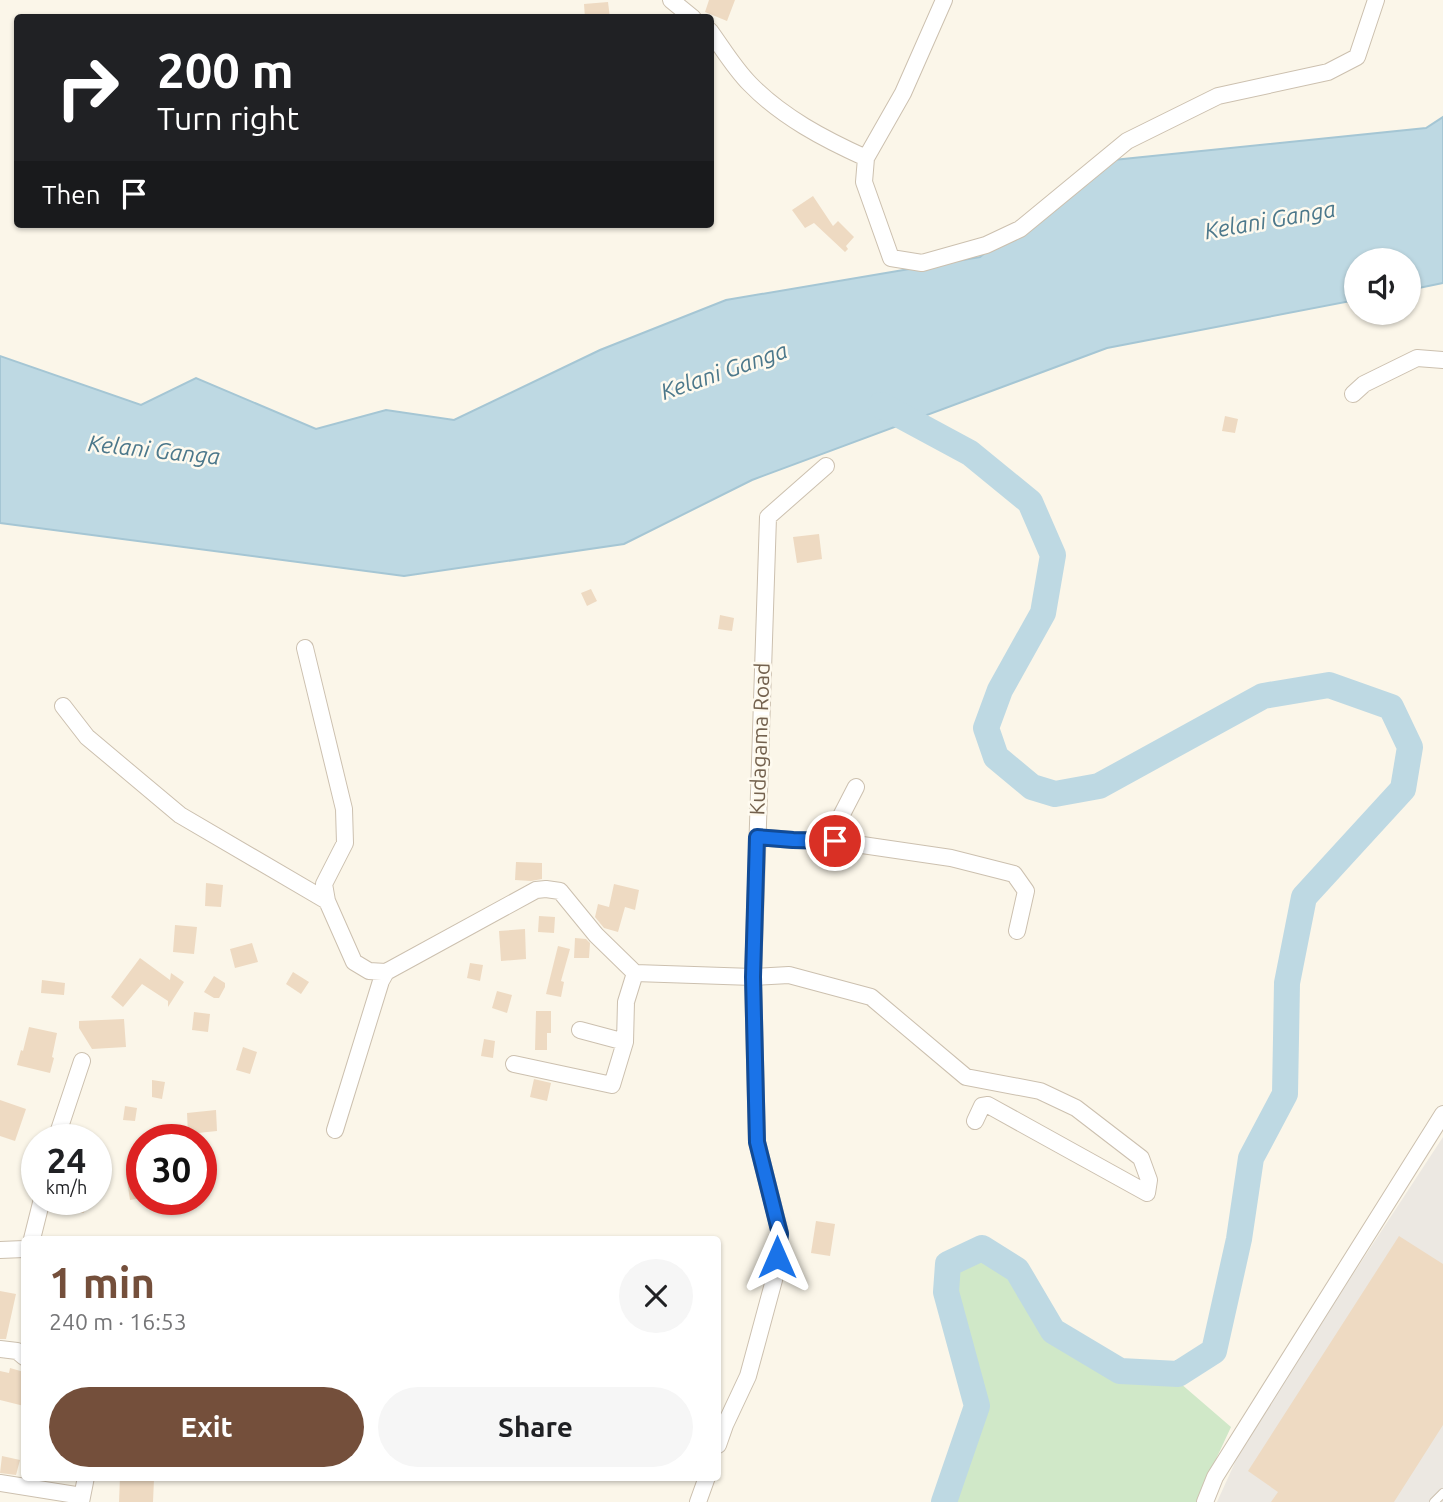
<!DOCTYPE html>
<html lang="en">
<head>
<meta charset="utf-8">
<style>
  :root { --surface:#fff; --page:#f6f6f6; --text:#202124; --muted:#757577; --accent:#744f3b }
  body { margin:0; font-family:Ubuntu,sans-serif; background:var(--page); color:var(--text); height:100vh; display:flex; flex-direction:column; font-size:26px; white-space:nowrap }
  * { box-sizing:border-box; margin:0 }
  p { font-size:23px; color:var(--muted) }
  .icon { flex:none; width:38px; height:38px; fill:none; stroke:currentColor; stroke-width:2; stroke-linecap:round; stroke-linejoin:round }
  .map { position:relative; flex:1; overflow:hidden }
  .details { position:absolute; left:21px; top:1236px; width:700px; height:245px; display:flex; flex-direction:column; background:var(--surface); border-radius:7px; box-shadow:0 2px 5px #0004 }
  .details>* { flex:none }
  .guide { position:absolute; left:14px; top:14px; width:700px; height:214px; border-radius:7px; box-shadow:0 2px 5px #0004; background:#202124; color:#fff; overflow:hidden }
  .controls { position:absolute; left:1344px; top:248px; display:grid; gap:14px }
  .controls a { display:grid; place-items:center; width:77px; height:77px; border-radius:50%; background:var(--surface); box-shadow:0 2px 5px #0004; font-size:35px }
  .speed { position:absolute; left:21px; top:1124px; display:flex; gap:14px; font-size:35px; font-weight:700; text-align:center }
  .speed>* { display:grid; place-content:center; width:91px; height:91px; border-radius:50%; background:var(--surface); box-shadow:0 2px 5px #0004; line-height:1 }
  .speed small { font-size:18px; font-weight:400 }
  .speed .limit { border:10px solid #d22; background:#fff; color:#111 }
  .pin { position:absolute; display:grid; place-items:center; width:60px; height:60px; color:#fff; margin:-30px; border:4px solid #fff; border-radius:50%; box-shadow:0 2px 7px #0007 }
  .me { position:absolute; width:77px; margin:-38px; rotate:0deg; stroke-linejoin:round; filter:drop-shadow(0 0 5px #0008) }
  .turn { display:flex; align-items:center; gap:24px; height:147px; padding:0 28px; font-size:32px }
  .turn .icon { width:91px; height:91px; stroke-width:2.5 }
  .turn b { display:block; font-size:49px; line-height:60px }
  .then { display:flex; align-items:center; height:66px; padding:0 28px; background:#0003; gap:14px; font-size:26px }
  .round { display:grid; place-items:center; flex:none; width:74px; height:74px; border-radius:37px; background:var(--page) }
  .head { display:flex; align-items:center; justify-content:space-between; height:119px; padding:0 28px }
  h1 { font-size:42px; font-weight:700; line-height:52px; color:var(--accent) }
  .action { display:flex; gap:14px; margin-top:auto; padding:14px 28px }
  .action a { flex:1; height:80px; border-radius:42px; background:var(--accent); color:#fff; font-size:28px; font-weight:700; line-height:80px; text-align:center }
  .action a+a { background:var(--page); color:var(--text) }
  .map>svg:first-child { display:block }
</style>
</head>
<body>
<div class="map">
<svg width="1443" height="1502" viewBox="0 0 1443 1502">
  <rect width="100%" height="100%" fill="#fbf6e9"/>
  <path fill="#ece8e2" d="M1443 1137V1502H1217L1247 1436Z"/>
  <path fill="#d0e8c8" d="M982 1258 1011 1276 1047 1337 1117 1379 1180 1383 1231 1427 1196 1502H953L985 1406 955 1291 956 1269Z"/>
  <path fill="#bed9e3" stroke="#a5c6d4" stroke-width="2" d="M1443 117V283L1409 290V261H1356V300L1107 348 752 480 624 544 404 576 0 523V356L141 405 196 378 316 429 386 410 454 420 600 350 726 300 980 257 1094 162 1426 128Z"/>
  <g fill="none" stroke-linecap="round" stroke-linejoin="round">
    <path stroke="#bed9e3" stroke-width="26" d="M881 405 970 453 1030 502 1053 555 1043 613 1000 690 986 728 996 757 1032 787 1055 794 1099 786 1263 696 1329 685 1391 707 1410 747 1403 789 1304 897 1287 983 1285 1094 1251 1158 1239 1239 1214 1351 1178 1374 1120 1371 1053 1331 1017 1270 982 1248 948 1264 946 1292 977 1406 944 1502"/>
  </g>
  <path fill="#eedac2" d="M709 0H735L727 21 705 12Z
    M608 2 610 18H585L584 4Z
    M813 196 833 226 838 221 854 237 846 246 848 249 845 252 814 223 805 228 792 210Z
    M1225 416 1238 419 1235 433 1222 431Z
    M819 534 822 559 797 563 793 537Z
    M591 589 597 601 587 606 581 593Z
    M720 615 734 618 732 631 718 629Z
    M516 862 542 863V879L531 881 515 880Z
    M206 883 223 885 221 907 205 906Z
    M614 884 639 890 635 910 625 907 618 932 604 928 595 917 598 904 609 907Z
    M539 916 555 917 554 933 538 932Z
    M175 925 197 927 194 954 173 952Z
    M525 929 526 959 501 961 499 931Z
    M575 938 586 939 590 943 589 958H574Z
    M252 943 258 962 235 968 230 949Z
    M558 946 570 949 561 981 564 982 561 997 546 994Z
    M140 958 170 980 171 973 184 982 168 1007V1001L142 984 123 1007 111 997Z
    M470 963 483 965 480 981 467 978Z
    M293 972 309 982 301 994 286 984Z
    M214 976 225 983V987L219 998H214L204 992Z
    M42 980 65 983 64 995 41 993Z
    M497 991 512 995 507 1013 492 1008Z
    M536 1011H551V1033H547V1050H535Z
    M194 1012 210 1014 208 1032 192 1030Z
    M124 1019 126 1047 92 1049 79 1028V1021Z
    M29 1027 57 1033 52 1057 54 1058 50 1073 17 1065 21 1050 23 1051Z
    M484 1039 495 1041 493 1058 481 1056Z
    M243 1047 257 1052 250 1074 236 1070Z
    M534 1079 551 1083 547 1101 530 1097Z
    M152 1080 165 1082 162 1099 152 1097Z
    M0 1100 26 1109 15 1141 0 1136Z
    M125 1106 137 1108 135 1121 123 1120Z
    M216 1110 217 1131 188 1134 187 1113Z
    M142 1171V1198L130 1200 126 1174Z
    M52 1199H86L84 1213 50 1209Z
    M816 1221 835 1224 830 1256 811 1253Z
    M1399 1236 1443 1264V1425L1394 1502H1271L1278 1492 1248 1471Z
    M0 1291 16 1294 6 1339H0Z
    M10 1368 24 1372V1406L0 1400V1371L9 1373Z
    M2 1456 20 1460 16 1475 0 1473Z
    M120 1477 154 1479 153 1502H119Z"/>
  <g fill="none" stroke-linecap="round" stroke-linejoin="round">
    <g stroke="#ccc0af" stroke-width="10">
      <path id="service" d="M1434 1502 1443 1493"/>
    </g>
    <g stroke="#ccc0af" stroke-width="18">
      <path id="minor" d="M671 0 693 18
        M944 0 903 93 866 158 864 182 891 258 922 263 986 245 1020 229 1127 141 1218 96 1328 72 1357 57 1376 0
        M710 31C723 49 735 69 750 84 782 117 824 139 866 158
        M1353 394 1364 384 1417 358 1443 360
        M305 648 344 809 345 843 324 884 327 901 354 962 369 971 386 972 536 890 546 889 560 891 596 935 635 973 753 977 789 975 871 997 966 1077 1040 1091 1076 1108 1141 1158 1149 1180 1147 1193 988 1105 982 1106 975 1121
        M63 706 87 737 180 815 327 901
        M757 837 793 840 835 841 951 858 1014 874 1026 891 1017 931
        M835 841 840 818 856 787
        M580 1030 625 1042
        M514 1064 612 1085 625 1042 626 1002 635 973
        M335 1130 381 981 386 972
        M56 1139 82 1061
        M32 1239 42 1199
        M0 1250 24 1249
        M0 1349 17 1351 24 1357
        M718 1445 725 1425 748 1376 774 1280 780 1233 757 1142 753 977 768 517 826 466
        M0 1483 82 1496
        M81 1502 86 1477
        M698 1502 707 1477
        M1205 1502 1215 1477 1443 1114"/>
    </g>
    <use href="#service" stroke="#fff" stroke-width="8"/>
    <use href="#minor" stroke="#fff" stroke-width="16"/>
  </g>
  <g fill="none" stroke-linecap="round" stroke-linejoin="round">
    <g stroke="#114b97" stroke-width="18">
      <path id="route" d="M777 1257 780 1234 757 1142 753 977 757 837 793 840 835 841"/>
    </g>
    <use href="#route" stroke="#1a73e8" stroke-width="12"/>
  </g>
  <g text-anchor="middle" stroke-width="5" stroke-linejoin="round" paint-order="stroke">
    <g font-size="21" fill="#73614e" stroke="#fefaef">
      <text transform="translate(760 739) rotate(-88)" y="7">Kudagama Road</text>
    </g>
    <g font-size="23" font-style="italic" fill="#4c788b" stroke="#fefaef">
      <text transform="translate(1270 220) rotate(-10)" y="8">Kelani Ganga</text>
      <text transform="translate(724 371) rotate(-19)" y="8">Kelani Ganga</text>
      <text transform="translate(154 450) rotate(6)" y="8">Kelani Ganga</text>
    </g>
  </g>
</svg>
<div class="controls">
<a><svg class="icon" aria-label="sound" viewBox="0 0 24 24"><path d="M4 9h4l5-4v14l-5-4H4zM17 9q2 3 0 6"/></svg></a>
</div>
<div class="speed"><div>24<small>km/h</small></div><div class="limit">30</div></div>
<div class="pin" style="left:835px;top:841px;background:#d93025"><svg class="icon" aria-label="arrive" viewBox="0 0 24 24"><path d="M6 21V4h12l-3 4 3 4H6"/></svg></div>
<svg class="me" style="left:777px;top:1257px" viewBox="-20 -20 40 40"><path d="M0-17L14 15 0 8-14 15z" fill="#1a73e8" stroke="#fff" stroke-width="4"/></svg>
<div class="guide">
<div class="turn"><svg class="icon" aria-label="right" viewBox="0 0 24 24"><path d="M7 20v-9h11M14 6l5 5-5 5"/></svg><div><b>200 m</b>Turn right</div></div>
<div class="then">Then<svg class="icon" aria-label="arrive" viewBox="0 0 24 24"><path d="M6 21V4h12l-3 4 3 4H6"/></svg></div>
</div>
<section class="details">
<div class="head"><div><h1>1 min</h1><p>240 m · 16:53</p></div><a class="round"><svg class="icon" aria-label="close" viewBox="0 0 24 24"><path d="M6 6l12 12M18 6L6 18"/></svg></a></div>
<div class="action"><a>Exit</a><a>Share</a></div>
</section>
</div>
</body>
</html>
